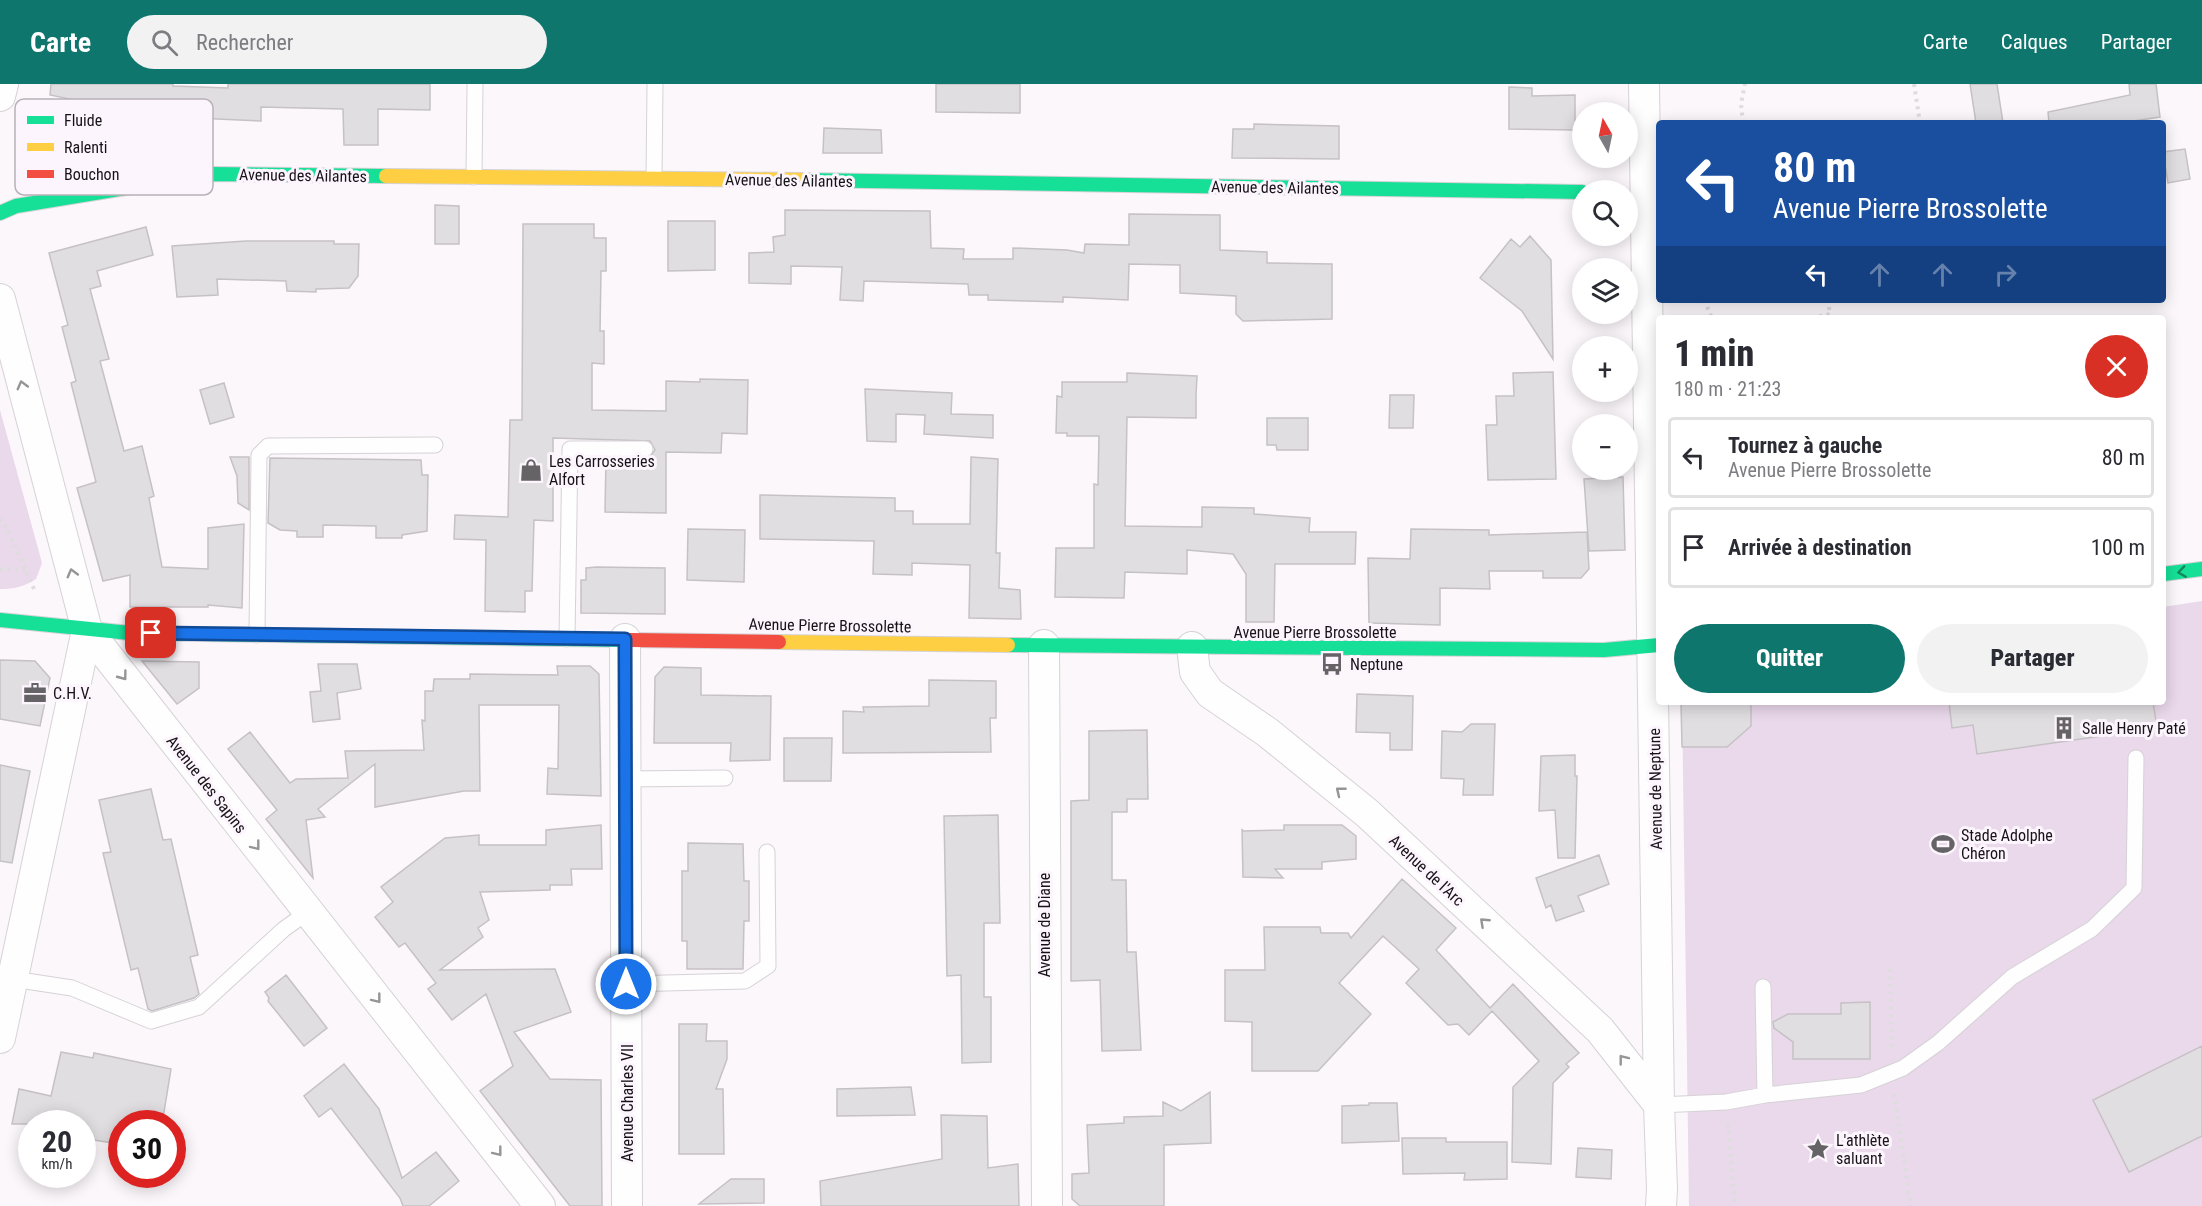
<!DOCTYPE html>
<html lang="fr">
<head>
<meta charset="utf-8">
<style>
  :root { --surface:#fff; --page:#f2f2f3; --text:#2b2b33; --muted:#7c7c81; --line:#e1e1e2; --accent:#0f766e }
  body { margin:0; font-family:"Roboto Condensed",sans-serif; background:var(--page); color:var(--text); height:100vh; display:flex; flex-direction:column; font-size:22px; white-space:nowrap }
  * { box-sizing:border-box; margin:0 }
  p { font-size:20px; color:var(--muted) }
  .icon { flex:none; width:33px; height:33px; fill:none; stroke:currentColor; stroke-width:2; stroke-linecap:round; stroke-linejoin:round }
  .map { position:relative; flex:1; overflow:hidden }
  .panel { position:absolute; left:1656px; top:231px; width:510px; height:390px; display:flex; flex-direction:column; background:var(--surface); border-radius:6px; box-shadow:0 3px 15px #0003 }
  .panel>* { flex:none }
  .top-card { position:absolute; left:1656px; top:36px; width:510px; height:183px; border-radius:6px; box-shadow:0 3px 15px #0003; background:#1a4fa0; color:#fff; overflow:hidden }
  .needle { width:39px; rotate:351deg }
  .buttons { position:absolute; left:1572px; top:18px; display:grid; gap:12px }
  .buttons a { display:grid; place-items:center; width:66px; height:66px; border-radius:50%; background:var(--surface); box-shadow:0 3px 15px #0003; font-size:30px }
  .speed { position:absolute; left:18px; top:1026px; display:flex; gap:12px; font-size:30px; font-weight:700; text-align:center }
  .speed>* { display:grid; place-content:center; width:78px; height:78px; border-radius:50%; background:var(--surface); box-shadow:0 3px 15px #0003; line-height:1 }
  .speed small { font-size:15px; font-weight:400 }
  .speed .limit { border:9px solid #d22; background:#fff; color:#111 }
  .pin { position:absolute; display:grid; place-items:center; width:51px; height:51px; color:#fff; margin:-26px; border-radius:12px; box-shadow:0 3px 9px #0006 }
  .me { position:absolute; width:66px; margin:-33px; rotate:0deg; stroke-linejoin:round; filter:drop-shadow(0 0 4px #0008) }
  .turn { display:flex; align-items:center; gap:21px; height:126px; padding:0 18px; font-size:27px }
  .turn .icon { width:78px; height:78px; stroke-width:2.5 }
  .turn b { display:block; font-size:42px; line-height:51px }
  .lanes { display:flex; align-items:center; height:57px; padding:0 18px; background:#0003; justify-content:center; gap:30px; direction:ltr }
  .lanes .off { opacity:.35 }
  .round { display:grid; place-items:center; flex:none; width:63px; height:63px; border-radius:32px; background:var(--page) }
  .summary { display:flex; align-items:center; justify-content:space-between; height:102px; padding:0 18px }
  h1 { font-size:36px; font-weight:800; line-height:45px }
  .primary-button { display:flex; gap:12px; margin-top:auto; padding:12px 18px }
  .primary-button a { flex:1; height:69px; border-radius:36px; background:var(--accent); color:#fff; font-size:24px; font-weight:800; line-height:69px; text-align:center }
  .primary-button a+a { background:var(--page); color:var(--text) }
  ul { padding:0; list-style:none }
  li { display:flex; align-items:center; gap:18px; height:81px; margin:0 12px 9px; padding:0 6px; border:3px solid var(--line); border-radius:6px }
  li div { flex:1 }
  li b { display:block; font-size:22px }
  li em { font-style:normal }
  header { display:flex; align-items:center; gap:36px; box-sizing:border-box; height:84px; padding:0 30px; background:var(--accent); color:#fff }
  header strong { font-size:28px }
  nav { display:flex; gap:33px; margin-inline-start:auto; font-size:21px }
  .search { width:420px; height:54px; background:var(--page); display:flex; align-items:center; gap:15px; box-sizing:border-box; padding:0 21px; border-radius:33px; color:var(--muted); font-size:22px }
  .map>svg:first-child { display:block }
</style>
</head>
<body>
<header>
<strong>Carte</strong>
<div class="search"><svg class="icon" aria-label="search" viewBox="0 0 24 24"><circle cx="10" cy="10" r="6"/><path d="M15 15l6 6"/></svg>Rechercher</div>
<nav><a>Carte</a><a>Calques</a><a>Partager</a></nav>
</header>
<div class="map">
<svg width="2202" height="1122" viewBox="0 0 2202 1122">
  <rect width="100%" height="100%" fill="#fbf7fb"/>
  <path fill="#ead8eb" d="M0 326 42 479 36 495C23 503 14 505 0 505Z
    M2202 517V1122H1689L1682 618H2163V523Z"/>
  <path fill="#e1dee1" stroke="#c5c1c5" stroke-width="1.5" d="M51 0H173V2L228 4V0H430V26L378 25V61H344L343 25 261 23V37L173 33 132 34V28L50 11Z
    M936 0H1020V29L936 28Z
    M1970 0H1997L2003 39H1976Z
    M2129 0H2156L2160 33 2120 39H2049L2048 28 2130 11Z
    M1509 3 1532 4V12L1575 11V46L1509 45Z
    M1254 40 1339 42V75L1232 74 1233 45H1254Z
    M824 44 881 46 882 69H823Z
    M2185 65 2190 95 2168 99 2163 68Z
    M435 121 459 122V160H435Z
    M785 126 930 127 931 164 964 165 963 175H1013V164L1067 166 1084 169 1085 160 1129 161V130L1220 131V166L1267 168V179L1332 180V235L1243 237 1236 230V212L1180 209V181L1129 180 1128 216 1063 213V218L988 216V211H969L968 200 864 197 863 217 840 216 842 183 791 182V200L749 199V169L774 168 773 153 785 151Z
    M668 137H715V186L668 187Z
    M523 140H594V154H606V187H601L600 247H604V280L592 279V326L666 327V297L700 298V295L748 296 747 350 722 349 721 369 666 368V429L605 428 606 375 649 374 655 366 650 357 553 354V437L534 436 532 507H525V528L485 527 486 456 454 455 455 431 508 433 510 336H522Z
    M146 143 153 171 97 187 101 202 90 205 109 275 100 277 124 367 142 362 154 412 149 414 162 483 208 485V444L244 440 242 524 208 521V523H130V491L103 497 77 404 96 398 71 299 76 297 62 243 68 241 49 169Z
    M1530 152 1551 176 1553 275 1522 227 1480 194 1511 155 1520 163Z
    M246 157H334V160H359L358 192 349 204 316 205V208L287 207 286 197 217 195 218 211 177 213 172 162Z
    M1553 288 1556 395 1488 396 1486 341H1497L1496 312H1514L1513 289Z
    M1127 289 1197 292 1196 311V334L1127 333 1125 442 1202 443V423L1254 424V430L1310 434 1309 448H1356L1355 480H1275L1274 538H1246V490L1233 470 1187 466V490L1125 488 1124 514 1055 513 1056 464H1094V400L1098 401 1099 352H1067V349H1056L1057 312 1062 313V298H1127Z
    M224 299 234 333 210 340 200 306Z
    M865 305 952 309 951 330 993 331V354L924 350 925 331 896 330V358L867 357Z
    M1390 311H1414L1413 344H1389Z
    M1267 334H1308V366H1277L1276 361H1267Z
    M230 373H249V426L238 419 237 392Z
    M971 373 998 375 996 469H1000L999 504 1020 506 1021 535 969 534 970 481 912 479V491L873 490 874 457 760 455V411L895 414V427H913V440H970Z
    M270 374 421 376 422 391H428L427 447 402 451V454H376V442L323 441V453H297V447L280 446 268 439Z
    M1623 393 1625 466 1589 467 1584 395Z
    M688 445 745 446 744 498 687 496Z
    M1411 445 1489 446V451L1587 448 1589 485 1581 494H1543V487H1489L1490 505 1440 504V541L1369 539 1368 474 1410 475Z
    M597 483 665 484V530L581 529V496H586V484Z
    M0 576 35 577 50 594 40 642 0 635Z
    M142 577 199 578V604L177 620Z
    M318 580H357L361 605 337 609 340 635 313 638 310 608 321 607Z
    M557 582H590L599 590 601 712 547 710 548 684 558 685 559 621H479L480 707H464L375 723V680L318 725 325 733 306 736 313 794 266 735 277 726 228 665 250 648 290 699 296 695 348 694 345 667 424 666 422 636 425 637V607H433L434 595H470V590L558 591Z
    M664 583 701 584V611L771 612 770 676 730 677 731 659H654L655 593Z
    M929 596 996 597V634H990L991 668 843 669V627L864 628 863 623 929 622Z
    M1357 610 1413 612 1412 666H1390V649L1356 648Z
    M1751 618V642L1727 663H1682L1681 619Z
    M1949 618H2153L2157 644 1977 670 1973 641 1952 644Z
    M1471 640H1495L1493 711H1463L1464 695 1441 694 1442 647 1462 648Z
    M1147 646 1148 715H1127V728H1112V796H1126L1127 868H1136L1141 966 1102 967 1100 896 1071 897V717L1089 716V647Z
    M784 654H832L831 697H784Z
    M1575 671V692H1577L1575 774H1558L1555 726 1539 727 1541 672Z
    M0 681 30 687 12 779 0 777Z
    M151 705 163 756 171 755 198 871 190 873 199 910 194 914 152 927 148 925 138 884 131 886 103 769 111 768 99 716Z
    M998 731 1000 839H984V913H991V978L962 979 961 891 947 892 944 732Z
    M601 741 602 785H571L572 801H550V806L480 808 489 836 478 844 483 853 440 886 555 885 571 928 514 948 550 995 601 996 602 1122H570L480 1007 513 982 486 910 452 936 428 905 436 899 405 859 399 863 375 833 393 818 381 803 445 754 479 751V761H546V746Z
    M1284 741H1342L1356 752V775L1322 778V785H1275L1283 794 1243 793 1242 745 1243 747 1284 746Z
    M688 759 743 760 744 797H749V837H744L743 885H687V857H682V787H688Z
    M1599 771 1609 800 1578 812 1584 827 1556 837 1551 821 1546 824 1536 794Z
    M1402 795 1456 844 1436 866 1490 924 1513 900 1579 969 1566 980 1569 983 1553 999 1551 1080 1512 1078 1513 1003 1539 977 1492 927 1469 951 1458 940 1448 941 1406 899 1419 885 1383 852 1339 899 1371 930 1318 987H1252V938L1225 937V886H1265L1264 843H1320L1321 849H1348L1351 854Z
    M286 891 327 944 304 962 268 917 269 914 265 908Z
    M1870 918V975H1793V958L1774 944 1773 938 1788 930H1841V919Z
    M679 940H707L706 957H727V975L716 1005H723L724 1070H679Z
    M2202 962V1052L2129 1088 2093 1016Z
    M61 968 93 974 94 969 171 985 162 1040H122L118 1060 82 1054V1040H12L19 1005 51 1012Z
    M344 980 379 1025 402 1094 436 1068 459 1097 429 1122H403L400 1114 331 1024 319 1033 304 1012Z
    M911 1003 915 1031 837 1032V1005Z
    M1210 1008 1211 1059 1164 1061V1122H1080L1072 1115V1090L1089 1089 1087 1041 1124 1039V1033L1163 1032V1018L1181 1027Z
    M1369 1019H1397L1399 1057 1342 1059V1022L1369 1021Z
    M941 1031 987 1032 988 1084 1018 1080 1019 1122H821L820 1097 942 1075Z
    M1402 1054H1446V1058H1507V1095L1464 1096 1465 1089 1403 1090Z
    M1578 1064 1612 1066 1611 1095 1576 1093Z
    M731 1095H764V1119L699 1120Z"/>
  <g fill="none" stroke-linecap="round" stroke-linejoin="round">
    <g stroke="#d6d2d6" stroke-width="17">
      <path id="lane" d="M474 93 475 0
        M654 94 655 0
        M257 551 259 371 268 362 435 361
        M567 555 570 365H645
        M625 695 725 694
        M13 895 72 904 151 937 199 923 284 845 308 828
        M626 900 745 897 768 882 767 768
        M1763 903 1765 1011
        M1659 1021 1726 1018 1765 1011 1861 1001 1903 984 1938 959 2012 893 2092 845 2134 804 2136 674"/>
    </g>
    <g stroke="#d6d2d6" stroke-width="32">
      <path id="street" d="M1644 0 1659 1021 1662 1105 1661 1122
        M0 12 3 0
        M0 215 87 546 540 1122
        M625 555 627 1122
        M1044 561 1047 1122
        M1192 563 1195 588 1210 609 1267 648 1367 729 1600 946 1659 1021
        M0 954 87 546"/>
    </g>
    <g stroke="#d6d2d6" stroke-width="16">
      <path id="fast" d="M803 96 1582 108
        M0 129 16 122 210 90 386 92
        M2163 490 2202 485
        M0 536 130 549 630 556
        M1008 561 1604 566 1659 561"/>
    </g>
    <g stroke="#d6d2d6" stroke-width="16">
      <path id="slow" d="M386 92 803 96
        M779 558 1008 561"/>
    </g>
    <g stroke="#d6d2d6" stroke-width="16">
      <path id="jam" d="M630 556 779 558"/>
    </g>
    <path stroke="#deddde" stroke-width="4" stroke-dasharray="3 4.5" stroke-linecap="butt" d="M1914 0 1920 39
      M1743 39 1741 20 1745 0
      M1704 216 1712 234
      M1812 234 1830 230 1828 216
      M0 435 7 444 34 505
      M0 485 25 486
      M1890 885 1892 964
      M1894 1010 1911 1122
      M1728 1040 1735 1122"/>
    <use href="#lane" stroke="#fefefe" stroke-width="15"/>
    <use href="#street" stroke="#fefefe" stroke-width="30"/>
    <use href="#fast" stroke="#16e098" stroke-width="14"/>
    <use href="#slow" stroke="#ffcf43" stroke-width="14"/>
    <use href="#jam" stroke="#f24e42" stroke-width="14"/>
  </g>
  <defs><path id="oneway-chevron" d="M-2-3.5L2.5 0L-2 3.5" fill="none" stroke-width="1.6" stroke-linecap="round" stroke-linejoin="round" transform="scale(1.5)"/></defs>
  <g stroke="#969496">
    <use href="#oneway-chevron" transform="translate(22 301) rotate(-105)"/>
    <use href="#oneway-chevron" transform="translate(72 489) rotate(-105)"/>
    <use href="#oneway-chevron" transform="translate(123 592) rotate(53)"/>
    <use href="#oneway-chevron" transform="translate(1340 707) rotate(-141)"/>
    <use href="#oneway-chevron" transform="translate(256 762) rotate(52)"/>
    <use href="#oneway-chevron" transform="translate(1484 838) rotate(-137)"/>
    <use href="#oneway-chevron" transform="translate(377 915) rotate(52)"/>
    <use href="#oneway-chevron" transform="translate(1623 975) rotate(-128)"/>
    <use href="#oneway-chevron" transform="translate(498 1068) rotate(52)"/>
  </g>
  <use stroke="#16845e" href="#oneway-chevron" transform="translate(2182 488) rotate(172)"/>
  <g fill="none" stroke-linecap="round" stroke-linejoin="round">
    <g stroke="#114b97" stroke-width="15">
      <path id="route" d="M151 549 625 555 626 900"/>
    </g>
    <use href="#route" stroke="#1a73e8" stroke-width="10"/>
  </g>
  <defs>
    <g id="shop-bare" transform="scale(1.8)"><path d="M-5-2.5h2.3a2.7 3.5 0 0 1 5.4 0H5L5.5 6h-11ZM-1.5-2.5h3a1.5 2.3 0 0 0-3 0Z" fill="#666366" stroke="#fdf5fd" stroke-width="2.5" paint-order="stroke"/></g>
    <g id="bus-bare" transform="scale(1.8)"><path d="M-5-6H5V4H4V6H2V4H-2V6H-4V4H-5ZM-3.5-4V0h7V-4ZM-3.5 1.2v1.5H-2V1.2ZM2 1.2v1.5H3.5V1.2Z" fill="#666366" stroke="#fdf5fd" stroke-width="2.5" paint-order="stroke"/></g>
    <g id="office-bare" transform="scale(1.8)"><path d="M-6-3h4V-5.5h4V-3h4V5H-6ZM-1-4.5V-3h2v-1.5ZM-6 0V1H6V0Z" fill="#666366" stroke="#fdf5fd" stroke-width="2.5" paint-order="stroke"/></g>
    <g id="building-bare" transform="scale(1.8)"><path d="M-4-6H4V6H1V3H-1V6H-4ZM-2.5-4.3h1.7v1.8h-1.7ZM.8-4.3h1.7v1.8H.8ZM-2.5-1h1.7V.8h-1.7ZM.8-1h1.7V.8H.8Z" fill="#666366" stroke="#fdf5fd" stroke-width="2.5" paint-order="stroke"/></g>
    <g id="stadium-bare" transform="scale(1.8)"><path d="M0-5a6.5 5 0 1 0 0 10a6.5 5 0 1 0 0-10ZM-3.5-1.8h7v3.6h-7Z" fill="#666366" stroke="#fdf5fd" stroke-width="2.5" paint-order="stroke"/></g>
    <g id="sight-bare" transform="scale(1.8)"><path d="M0-6L1.8-2.2L6-1.7L2.9 1.2L3.7 5.4L0 3.3L-3.7 5.4L-2.9 1.2L-6-1.7L-1.8-2.2Z" fill="#666366" stroke="#fdf5fd" stroke-width="2.5" paint-order="stroke"/></g>
  </defs>
  <g fill-rule="evenodd">
    <use href="#shop-bare" x="531" y="386"/>
    <use href="#bus-bare" x="1332" y="580"/>
    <use href="#office-bare" x="35" y="609"/>
    <use href="#building-bare" x="2064" y="644"/>
    <use href="#stadium-bare" x="1943" y="760"/>
    <use href="#sight-bare" x="1818" y="1065"/>
  </g>
  <g text-anchor="middle" stroke-width="6" stroke-linejoin="round" paint-order="stroke">
    <g font-size="16" fill="#161316" stroke="#fdf5fd">
      <text transform="translate(303 91) rotate(1)" y="6">Avenue des Ailantes</text>
      <text transform="translate(789 96) rotate(1)" y="6">Avenue des Ailantes</text>
      <text transform="translate(1275 103) rotate(1)" y="6">Avenue des Ailantes</text>
      <text transform="translate(830 541) rotate(1)" y="6">Avenue Pierre Brossolette</text>
      <text x="1315" y="554">Avenue Pierre Brossolette</text>
      <text transform="translate(207 700) rotate(52)" y="6">Avenue des Sapins</text>
      <text transform="translate(1655 705) rotate(-91)" y="6">Avenue de Neptune</text>
      <text transform="translate(1427 786) rotate(43)" y="6">Avenue de l'Arc</text>
      <text transform="translate(1044 841) rotate(-90)" y="6">Avenue de Diane</text>
      <text transform="translate(627 1019) rotate(-90)" y="6">Avenue Charles VII</text>
    </g>
    <g font-size="16" fill="#161316" stroke="#fdf5fd" text-anchor="start">
      <text x="549" y="383">Les Carrosseries<tspan x="549" dy="18">Alfort</tspan></text>
      <text x="1350" y="586">Neptune</text>
      <text x="53" y="615">C.H.V.</text>
      <text x="2082" y="650">Salle Henry Paté</text>
      <text x="1961" y="757">Stade Adolphe<tspan x="1961" dy="18">Chéron</tspan></text>
      <text x="1836" y="1062">L'athlète<tspan x="1836" dy="18">saluant</tspan></text>
    </g>
  </g>
  <rect x="15" y="15" width="198" height="96" rx="9" fill="#fdf5fd" stroke="#b8b1b8" stroke-width="1.5"/>
  <rect x="27" y="32" width="27" height="8" fill="#16e098"/>
  <rect x="27" y="59" width="27" height="8" fill="#ffcf43"/>
  <rect x="27" y="86" width="27" height="8" fill="#f24e42"/>
  <g font-size="16" fill="#161316">
    <text x="64" y="42">Fluide</text>
    <text x="64" y="69">Ralenti</text>
    <text x="64" y="96">Bouchon</text>
  </g>
</svg>
<div class="buttons">
<a><svg class="needle" viewBox="-14 -14 28 28"><path d="M0-13l5 13h-10z" fill="#e53935"/><path d="M0 13l5-13h-10z" fill="#7c7c81"/></svg></a>
<a><svg class="icon" aria-label="search" viewBox="0 0 24 24"><circle cx="10" cy="10" r="6"/><path d="M15 15l6 6"/></svg></a>
<a><svg class="icon" aria-label="layers" viewBox="0 0 24 24"><path d="M12 4l9 5-9 5-9-5zM3 14l9 5 9-5"/></svg></a>
<a>+</a>
<a>−</a>
</div>
<div class="speed"><div>20<small>km/h</small></div><div class="limit">30</div></div>
<div class="pin" style="left:151px;top:549px;background:#d93025"><svg class="icon" aria-label="arrive" viewBox="0 0 24 24"><path d="M6 21V4h12l-3 4 3 4H6"/></svg></div>
<svg class="me" style="left:626px;top:900px" viewBox="-20 -20 40 40"><circle r="17" fill="#1a73e8" stroke="#fff" stroke-width="3"/><path d="M0-11L8 9 0 5-8 9z" fill="#fff"/></svg>
<div class="top-card">
<div class="turn"><svg class="icon" aria-label="left" viewBox="0 0 24 24"><path d="M17 20v-9H6M10 6l-5 5 5 5"/></svg><div><b>80 m</b>Avenue Pierre Brossolette</div></div>
<div class="lanes"><svg class="icon" aria-label="left" viewBox="0 0 24 24"><path d="M17 20v-9H6M10 6l-5 5 5 5"/></svg><svg class="icon off" aria-label="ahead" viewBox="0 0 24 24"><path d="M12 20V5M6 11l6-6 6 6"/></svg><svg class="icon off" aria-label="ahead" viewBox="0 0 24 24"><path d="M12 20V5M6 11l6-6 6 6"/></svg><svg class="icon off" aria-label="right" viewBox="0 0 24 24"><path d="M7 20v-9h11M14 6l5 5-5 5"/></svg></div>
</div>
<section class="panel">
<div class="summary"><div><h1>1 min</h1><p>180 m · 21:23</p></div><a class="round" style="background:#d93025;color:#fff"><svg class="icon" aria-label="close" viewBox="0 0 24 24"><path d="M6 6l12 12M18 6L6 18"/></svg></a></div>
<ul>
<li><svg class="icon" aria-label="left" viewBox="0 0 24 24"><path d="M17 20v-9H6M10 6l-5 5 5 5"/></svg><div><b>Tournez à gauche</b><p>Avenue Pierre Brossolette</p></div><em>80 m</em></li>
<li><svg class="icon" aria-label="arrive" viewBox="0 0 24 24"><path d="M6 21V4h12l-3 4 3 4H6"/></svg><div><b>Arrivée à destination</b></div><em>100 m</em></li>
</ul>
<div class="primary-button"><a>Quitter</a><a>Partager</a></div>
</section>
</div>
</body>
</html>
